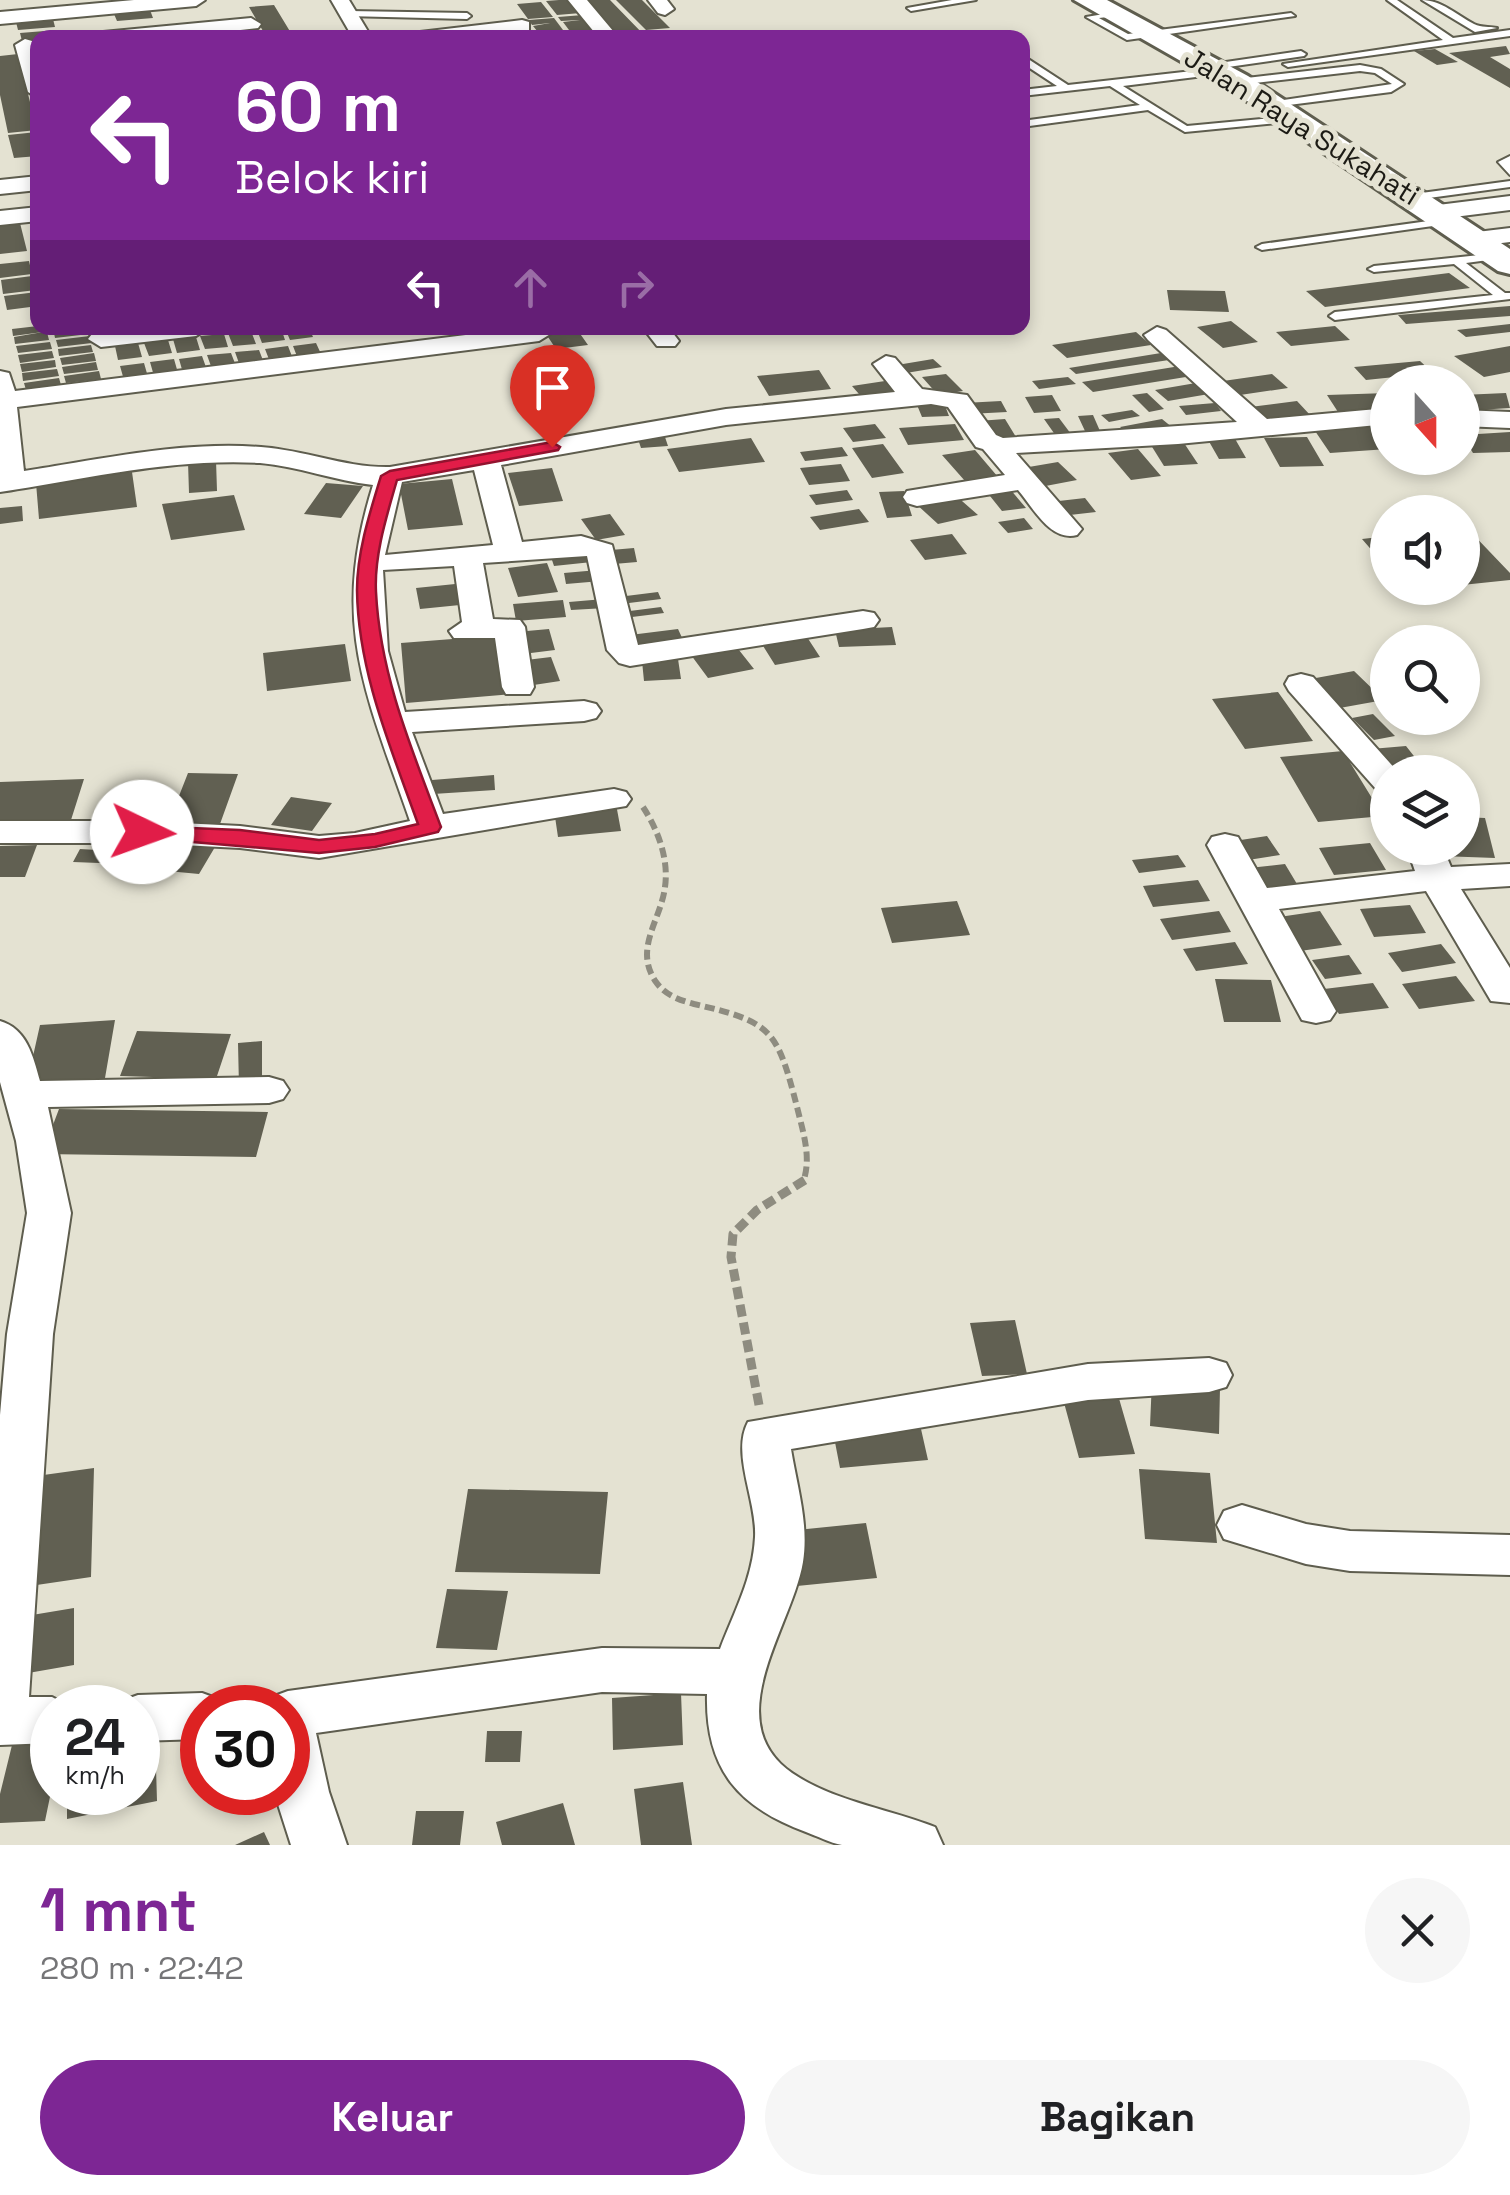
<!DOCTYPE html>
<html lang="id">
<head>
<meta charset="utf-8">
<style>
  :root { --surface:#fff; --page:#f6f6f6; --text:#202124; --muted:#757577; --accent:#7d2694 }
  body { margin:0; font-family:"Space Grotesk",sans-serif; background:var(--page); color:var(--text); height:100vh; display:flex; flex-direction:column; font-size:38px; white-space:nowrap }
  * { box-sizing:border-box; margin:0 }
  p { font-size:32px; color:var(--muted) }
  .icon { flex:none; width:55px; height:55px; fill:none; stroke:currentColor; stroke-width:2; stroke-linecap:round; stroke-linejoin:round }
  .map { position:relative; height:1845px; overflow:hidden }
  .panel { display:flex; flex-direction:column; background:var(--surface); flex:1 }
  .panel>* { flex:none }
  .guide { position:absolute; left:30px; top:30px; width:1000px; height:305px; border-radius:20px; box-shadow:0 5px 15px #0003; background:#7d2694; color:#fff; overflow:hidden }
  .needle { width:65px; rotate:159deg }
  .controls { position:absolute; left:1370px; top:365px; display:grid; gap:20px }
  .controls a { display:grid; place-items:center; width:110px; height:110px; border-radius:50%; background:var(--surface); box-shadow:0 5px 15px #0003; font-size:50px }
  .speed { position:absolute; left:30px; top:1685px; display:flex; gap:20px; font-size:50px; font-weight:700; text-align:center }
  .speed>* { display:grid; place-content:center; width:130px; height:130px; border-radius:50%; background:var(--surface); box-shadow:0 5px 15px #0003; line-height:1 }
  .speed small { font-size:25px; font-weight:400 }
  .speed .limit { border:15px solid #d22; background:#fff; color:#111 }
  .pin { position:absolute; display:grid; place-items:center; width:85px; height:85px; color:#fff; margin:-102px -42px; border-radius:50% 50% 50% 0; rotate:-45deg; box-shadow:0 0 10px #0007 }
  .pin .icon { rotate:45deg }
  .me { position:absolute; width:110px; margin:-55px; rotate:93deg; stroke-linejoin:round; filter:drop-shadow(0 0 8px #0008) }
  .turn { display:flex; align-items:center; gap:35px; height:210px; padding:0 40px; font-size:45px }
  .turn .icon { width:130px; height:130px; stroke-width:2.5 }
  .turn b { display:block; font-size:70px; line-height:85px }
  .lanes { display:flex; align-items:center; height:95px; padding:0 40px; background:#0003; justify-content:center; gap:50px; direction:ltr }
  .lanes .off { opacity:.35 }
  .round { display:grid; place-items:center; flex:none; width:105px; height:105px; border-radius:52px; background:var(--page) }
  .overview { display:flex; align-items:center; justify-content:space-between; height:170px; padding:0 40px }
  h1 { font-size:60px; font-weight:700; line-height:75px; color:var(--accent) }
  .cta { display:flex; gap:20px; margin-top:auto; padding:20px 40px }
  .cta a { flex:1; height:115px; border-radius:60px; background:var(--accent); color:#fff; font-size:40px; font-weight:700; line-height:115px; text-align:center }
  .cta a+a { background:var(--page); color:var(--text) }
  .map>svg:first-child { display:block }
</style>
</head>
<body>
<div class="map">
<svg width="1510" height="1845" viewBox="0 0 1510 1845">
  <rect width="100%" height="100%" fill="#e4e2d2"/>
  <path fill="#616052" d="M559 0H570L581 13 557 15 546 1Z
    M585 0H610L647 38H620Z
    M616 0H642L670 28 646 30Z
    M541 2 553 17 528 19 517 4Z
    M274 5 294 38H267L249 7Z
    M150 10 153 18 117 21 114 14Z
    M583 15 601 38H575L563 22 580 20 561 21 558 17Z
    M554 18 569 38H543L533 26 550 23 532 25 529 20Z
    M53 19 55 27 18 30 16 22Z
    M57 30 59 38 22 41 20 33Z
    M1506 46 1510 54 1490 57 1510 69V88L1449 53Z
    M1435 49 1458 62 1437 65 1414 51Z
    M18 54 37 130 8 133 0 95V56Z
    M37 132 38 156 14 158 8 135Z
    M20 223 27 251 0 254V226Z
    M29 261 32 274 0 278V264Z
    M1449 273 1470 288 1325 307 1306 291Z
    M32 276 36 290 3 294 1 280Z
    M1167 290 1225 291 1229 312 1170 310Z
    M37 292 38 306 7 310 4 296Z
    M1510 306V316L1406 324 1398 315Z
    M1231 321 1258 342 1223 348 1197 327Z
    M1510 324V332L1466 337 1457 330Z
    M38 326 46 328 49 340 15 344 14 337 43 332 13 336 12 329Z
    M1335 326 1350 340 1291 346 1276 332Z
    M53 328H87L89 334 55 338Z
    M281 328 285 340 262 343 257 330Z
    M285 328H309L313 337 290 340Z
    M542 328H576L588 345 556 349Z
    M251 331 256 344 233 346 228 333Z
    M1136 332 1151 345 1067 358 1052 345Z
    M224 334 228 347 205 349 200 336Z
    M90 336 92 343 58 347 56 340Z
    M196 337 200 350 177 353 173 339Z
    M168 340 172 353 149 356 144 343Z
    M50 342 52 349 18 353 16 346Z
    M138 343 142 357 118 360 115 346Z
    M316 343 322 356 298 359 293 346Z
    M91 345 93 352 59 356 58 349Z
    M288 346 293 359 270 362 265 349Z
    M1510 346V372L1484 377 1454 356Z
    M259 350 264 363 240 366 235 352Z
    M52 351 54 358 20 363 18 355Z
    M94 353 96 361 62 365 60 358Z
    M231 353 236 366 212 369 207 355Z
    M1161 353 1169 360 1076 374 1069 368Z
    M202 356 207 370 183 373 179 359Z
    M174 359 178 373 154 376 150 362Z
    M933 359 942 367 906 373 897 365Z
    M55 360 56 367 22 372 20 364Z
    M1420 361 1433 373 1366 380 1354 367Z
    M96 362 98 370 64 374 62 367Z
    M144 363 148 377 124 380 120 366Z
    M1180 366 1192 376 1093 392 1082 382Z
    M57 369 59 376 23 381 22 373Z
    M819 370 831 389 769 396 757 376Z
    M99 371 101 379 66 383 64 376Z
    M946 374 963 391 938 395 922 377Z
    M1272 374 1288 388 1240 395 1223 381Z
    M1068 377 1076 384 1039 389 1032 381Z
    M59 378 61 385 26 390 24 383Z
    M885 381 897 396 865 401 852 386Z
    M1196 383 1209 394 1168 401 1155 390Z
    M1147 393 1164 409 1149 412 1132 395Z
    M1388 393V410L1338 412 1327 395Z
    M1506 393 1510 408 1462 411V395Z
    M1052 395 1061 411 1034 413 1025 397Z
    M1001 401 1007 412 969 414 964 403Z
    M1297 401 1311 416 1256 422 1242 408Z
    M944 403 949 416 922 417 917 405Z
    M1215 403 1221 411 1186 415 1179 406Z
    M1132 410 1140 416 1109 422 1101 415Z
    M1093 415 1100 431H1085L1078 416Z
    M1059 418 1071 434 1056 436 1044 419Z
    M1005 419 1016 437 989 439 978 421Z
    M1162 419 1173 428 1130 436 1120 427Z
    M875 424 886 438 853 442 843 428Z
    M955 424 964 440 908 445 899 428Z
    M1388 424V449L1330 453 1313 428Z
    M1510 432V452L1473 453 1462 435Z
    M664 434 668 446 641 448 637 436Z
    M1234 437 1246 458 1219 459 1207 438Z
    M1307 437 1324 466 1280 467 1264 438Z
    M751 438 765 462 679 472 667 449Z
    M1182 440 1198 464 1164 466 1149 442Z
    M883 444 904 473 872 478 852 448Z
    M842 447 848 456 805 461 800 452Z
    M1138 449 1161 476 1131 480 1108 453Z
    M975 450 998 477 965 481 942 455Z
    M216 460 217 491 189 493 188 462Z
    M1058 462 1077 480 1035 488 1017 469Z
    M841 464 850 481 809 485 800 468Z
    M552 468 563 501 519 506 508 473Z
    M132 472 137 507 39 519 36 483Z
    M452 479 463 525 408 530 399 484Z
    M326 483 363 486 341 518 304 514Z
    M1009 488 1026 508 1002 511 986 491Z
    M847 490 853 500 816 505 809 495Z
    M904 491 912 516 887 518 879 492Z
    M954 494 978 515 938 524 915 503Z
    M234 495 245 530 171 540 162 504Z
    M1085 498 1096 512 1061 516 1050 502Z
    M22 506 23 521 0 524V508Z
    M859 509 869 522 820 530 810 517Z
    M610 514 625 535 596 540 581 519Z
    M1024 518 1033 529 1008 533 998 522Z
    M1462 528H1467L1510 573V580L1462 585Z
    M952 534 967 554 925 560 910 540Z
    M1388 536V569L1362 539Z
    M634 548 637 562 614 564 611 550Z
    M588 553 592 562 554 566 551 557Z
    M547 563 558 592 518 597 508 568Z
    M598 570 601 581 566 584 564 573Z
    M465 583 470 604 420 609 416 588Z
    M658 592 661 599 629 603 626 596Z
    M604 599 606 608 571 610 569 602Z
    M563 600 566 617 516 621 513 604Z
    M661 607 664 613 624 618 622 612Z
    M892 627 896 645 839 647 835 630Z
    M549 629 555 650 523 654 516 632Z
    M678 629 684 642 635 648 630 635Z
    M805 634 820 657 775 665 760 641Z
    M504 635 512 694 406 703 401 643Z
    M345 644 351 681 267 691 263 653Z
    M735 645 754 669 708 678 691 655Z
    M551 657 560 681 527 686 518 661Z
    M678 659 681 679 644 681 642 661Z
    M1354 671 1384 700 1334 709 1305 680Z
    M1278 692 1313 741 1245 749 1212 699Z
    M1373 714 1395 736 1374 740 1352 718Z
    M1406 746 1421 765 1385 769 1371 749Z
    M1343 751 1383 816 1318 822 1280 757Z
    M188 773 238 774 220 824H168Z
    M494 775 495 790 433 794 432 780Z
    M84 779 71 820 0 822V782Z
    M291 797 332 803 312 831 271 825Z
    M616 804 621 831 558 837 554 810Z
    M1462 817 1485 818 1495 858 1441 856 1439 848H1462Z
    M1267 836 1280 855 1248 860 1234 841Z
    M173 843 215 847 199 874 157 870Z
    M1370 843 1386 870 1334 875 1319 848Z
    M37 845 25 877H0V846Z
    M80 849 132 852 125 864 73 862Z
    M1178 855 1186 867 1139 873 1132 860Z
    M1285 864 1297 884 1260 888 1249 868Z
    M1198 880 1210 901 1153 907 1143 886Z
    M957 901 970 935 892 943 881 908Z
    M1410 905 1426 933 1374 937 1360 909Z
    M1219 911 1231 932 1172 940 1160 919Z
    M1320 911 1342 945 1300 951 1279 917Z
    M1235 942 1248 964 1196 971 1183 949Z
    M1441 944 1456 963 1402 972 1388 953Z
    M1349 955 1362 974 1325 979 1312 960Z
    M1456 976 1475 1001 1419 1009 1402 984Z
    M1215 979 1271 980 1281 1022H1224Z
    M1373 983 1389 1008 1339 1014 1324 989Z
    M115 1020 105 1078 27 1083 40 1025Z
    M137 1031 231 1034 216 1079 120 1076Z
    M262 1041V1085L239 1087 238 1043Z
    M59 1109 268 1112 256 1157 42 1154Z
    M1015 1320 1027 1374 982 1376 970 1323Z
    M1152 1380 1220 1388 1219 1434 1150 1426Z
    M1118 1395 1135 1454 1079 1458 1063 1399Z
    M921 1429 928 1460 840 1468 834 1437Z
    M94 1468 91 1577 23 1587 29 1477Z
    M1139 1469 1210 1473 1217 1543 1145 1539Z
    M468 1489 608 1492 600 1574 455 1572Z
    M866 1523 877 1578 797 1586 787 1531Z
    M447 1589 508 1591 497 1650 436 1648Z
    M74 1608V1665L11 1676 14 1618Z
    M681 1693 683 1745 613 1750 612 1698Z
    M487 1731H522L520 1762H485Z
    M155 1734 157 1801 67 1819V1792H138V1737Z
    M52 1735V1787L45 1821 0 1823V1794L14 1737Z
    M683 1782 692 1845H641L634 1789Z
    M563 1803 575 1845H502L496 1822Z
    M416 1811H464L460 1845H412Z
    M264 1832 270 1845H235Z"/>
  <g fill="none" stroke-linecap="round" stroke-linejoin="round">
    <g stroke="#5e5d4e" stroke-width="4">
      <path id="service" d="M952 0H976L911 11 907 8Z
        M1387 0H1397L1453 38 1510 30V36L1288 67 1283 64 1443 40Z
        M1422 0C1441 0 1457 15 1474 24 1482 28 1489 26 1497 28L1475 32Z
        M349 11 467 13 471 16 467 19 346 16Z
        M1116 12V16L1099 18 1128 34 1291 13 1295 16 1127 40 1086 17Z
        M1301 51 1306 54 1304 56 1221 68 1225 71 1220 74 1123 86 1187 126 1293 116 1297 117V121L1185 132 1148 110 1022 127V121L1140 105 1110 86 1022 96V90L1057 86 1022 63V55L1068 85 1210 69 1207 67 1212 64Z
        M1360 65 1381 69 1404 84 1391 92 1273 107 1270 106V102L1392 84 1375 73 1360 71 1238 85 1233 82 1238 79Z
        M1510 156V175L1498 162Z
        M1510 181V187L1414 200 1409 197 1414 194Z
        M1450 218 1454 219V223L1262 250 1256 247 1262 244Z
        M1499 253 1505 256 1503 258 1466 263 1505 293H1510V299L1335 320 1329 316 1335 312 1493 295 1454 264 1374 272 1368 269 1374 266Z"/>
    </g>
    <g stroke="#5e5d4e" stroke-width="4">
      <path id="minor" d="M134 0H205L196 6 0 24V12Z
        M331 0H349L372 38H353Z
        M568 0H587L619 38H599Z
        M648 0H667L674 9 665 15 658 13Z
        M251 18 261 24 258 28 170 38H94L103 32Z
        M522 20 529 22V30L474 38H411L420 32Z
        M25 39 32 41 38 54V98L28 92 15 45Z
        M38 176V190L0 194V180Z
        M1510 196V210L1438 219 1426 212 1438 205Z
        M38 207V221L0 225V211Z
        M1510 228V242L1477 246 1465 239 1477 232Z
        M1157 327 1166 330 1267 419 1388 408V424L1178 444 1016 453 1082 529 1077 535C1051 542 1034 509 1018 490L917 506 907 503 903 497 907 491 1005 475 983 449 976 447 948 407 931 404 726 425 501 465 522 542 581 536 612 545 638 645 863 611 874 613 879 620 874 627 863 629 630 666 619 663 607 650 587 556 483 563 493 619 520 620 525 627 534 687 530 694H506L502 687 495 638H454L449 631 462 622 454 566 383 570 388 651 405 712 584 701 596 704 601 711 596 718 584 721 412 732 443 814 614 789 626 792 631 799 626 806 319 858 240 848 142 843H0V821H142L240 826 319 836 355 833 410 821C365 691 330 624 373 485 335 481 298 466 260 463 173 458 85 479 0 492V371L9 373 15 391 522 328H548L552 333 539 341 17 407 24 471C102 459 182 441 261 447 305 450 345 468 390 467L726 409 895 392 873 364 886 356 895 358 922 389 967 395 996 435 1003 438 1237 422 1148 340 1144 335ZM474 470 493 545 385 555 402 482Z
        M134 328H209L196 336 101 347 88 339 92 334Z
        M643 328H669L679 341 675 346H657Z
        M1462 410 1510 412V428L1462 426Z
        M1301 674 1313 677 1398 772H1388V792L1376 789 1289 691 1285 684 1289 677Z
        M1225 834 1238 837 1267 888 1415 871 1407 848H1443L1451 867 1510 864V886L1461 889 1510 968V1003L1491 1001 1426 891 1279 909 1336 1011 1330 1020 1316 1023 1302 1020 1207 845 1212 837Z
        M0 1021C27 1029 33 1056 40 1081L269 1077 283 1081 289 1090 283 1099 269 1103 48 1107 71 1213 53 1334 29 1697H52L73 1708H52V1743L0 1745V1415L7 1334 27 1213 16 1141 0 1082Z
        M1209 1358 1226 1363 1232 1375 1226 1387 1209 1392 1088 1400 791 1449C797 1486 809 1524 803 1562 792 1627 717 1721 792 1773 833 1801 889 1809 935 1827L943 1845C911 1845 874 1845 842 1845 830 1843 817 1836 806 1832 738 1807 705 1769 707 1694L602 1692 316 1733 329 1792 347 1845H291L274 1792H288V1708H264L269 1698 288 1691 602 1648 720 1649C734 1612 753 1578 755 1537 757 1501 731 1454 748 1422L1088 1364Z
        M1242 1505 1306 1524 1350 1531 1510 1535V1575L1350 1571 1306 1564 1224 1539 1217 1525 1224 1511Z
        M202 1693 221 1700 225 1708H202V1739L138 1741V1708H116L119 1702 138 1695Z"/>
    </g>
    <g stroke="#5e5d4e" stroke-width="6">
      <path id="secondary" d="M1074 0H1107L1248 76 1510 249V274L1498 271 1228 88Z"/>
    </g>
    <path stroke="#8e8c80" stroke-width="6" stroke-dasharray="10 5" stroke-linecap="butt" d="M643 807C658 830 669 859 665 887 661 920 633 949 656 982 665 995 679 1000 694 1004 772 1022 777 1029 797 1107 803 1132 812 1158 803 1182"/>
    <path stroke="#8e8c80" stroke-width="9" stroke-dasharray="12 6" stroke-linecap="butt" d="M759 1405 731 1257 733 1234 757 1210 805 1180"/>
    <use href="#service" fill="#fff" fill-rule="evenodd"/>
    <use href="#minor" fill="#fff" fill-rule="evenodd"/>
    <use href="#secondary" fill="#fff" fill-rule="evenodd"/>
  </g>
  <path fill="#e11d48" stroke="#92132f" stroke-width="2.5" d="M552 442 560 447 558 450 397 480C387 515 374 555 376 592 380 675 412 750 441 827L438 832 375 847 319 853 135 837 131 832 142 826 240 830 319 840 375 834 418 824C391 748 358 672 357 590 357 552 370 512 381 476L390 471Z"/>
  <g text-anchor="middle" stroke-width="10" stroke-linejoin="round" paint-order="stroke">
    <g font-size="28" fill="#1c1b15" stroke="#e4e2d2">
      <text transform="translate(1302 126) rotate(32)" y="10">Jalan Raya Sukahati</text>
    </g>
  </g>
</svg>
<div class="controls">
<a><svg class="needle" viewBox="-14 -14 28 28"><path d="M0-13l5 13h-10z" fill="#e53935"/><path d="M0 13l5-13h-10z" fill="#757577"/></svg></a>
<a><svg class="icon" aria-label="sound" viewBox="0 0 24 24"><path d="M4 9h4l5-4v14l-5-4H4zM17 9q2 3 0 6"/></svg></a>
<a><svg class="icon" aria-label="search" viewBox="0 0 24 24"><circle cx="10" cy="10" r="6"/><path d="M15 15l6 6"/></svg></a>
<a><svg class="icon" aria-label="layers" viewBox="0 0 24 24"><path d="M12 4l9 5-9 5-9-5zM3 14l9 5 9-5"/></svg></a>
</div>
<div class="speed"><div>24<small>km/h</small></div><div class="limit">30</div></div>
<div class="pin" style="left:552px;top:447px;background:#d93025"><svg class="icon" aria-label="arrive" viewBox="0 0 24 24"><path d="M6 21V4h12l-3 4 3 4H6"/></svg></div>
<svg class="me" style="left:142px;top:832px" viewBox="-20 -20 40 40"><circle r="19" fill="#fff"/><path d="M0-13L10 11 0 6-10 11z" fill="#e11d48"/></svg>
<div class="guide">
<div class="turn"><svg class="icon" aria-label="left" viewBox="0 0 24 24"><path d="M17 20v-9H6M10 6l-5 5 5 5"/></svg><div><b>60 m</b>Belok kiri</div></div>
<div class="lanes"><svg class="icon" aria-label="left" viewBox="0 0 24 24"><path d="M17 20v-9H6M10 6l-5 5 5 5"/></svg><svg class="icon off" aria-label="ahead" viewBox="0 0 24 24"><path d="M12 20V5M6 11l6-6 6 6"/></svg><svg class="icon off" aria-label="right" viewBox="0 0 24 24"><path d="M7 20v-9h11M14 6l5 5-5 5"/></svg></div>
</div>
</div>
<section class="panel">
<div class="overview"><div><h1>1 mnt</h1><p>280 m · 22:42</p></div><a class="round"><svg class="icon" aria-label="close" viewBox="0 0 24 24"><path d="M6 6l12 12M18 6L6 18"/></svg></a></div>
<div class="cta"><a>Keluar</a><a>Bagikan</a></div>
</section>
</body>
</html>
